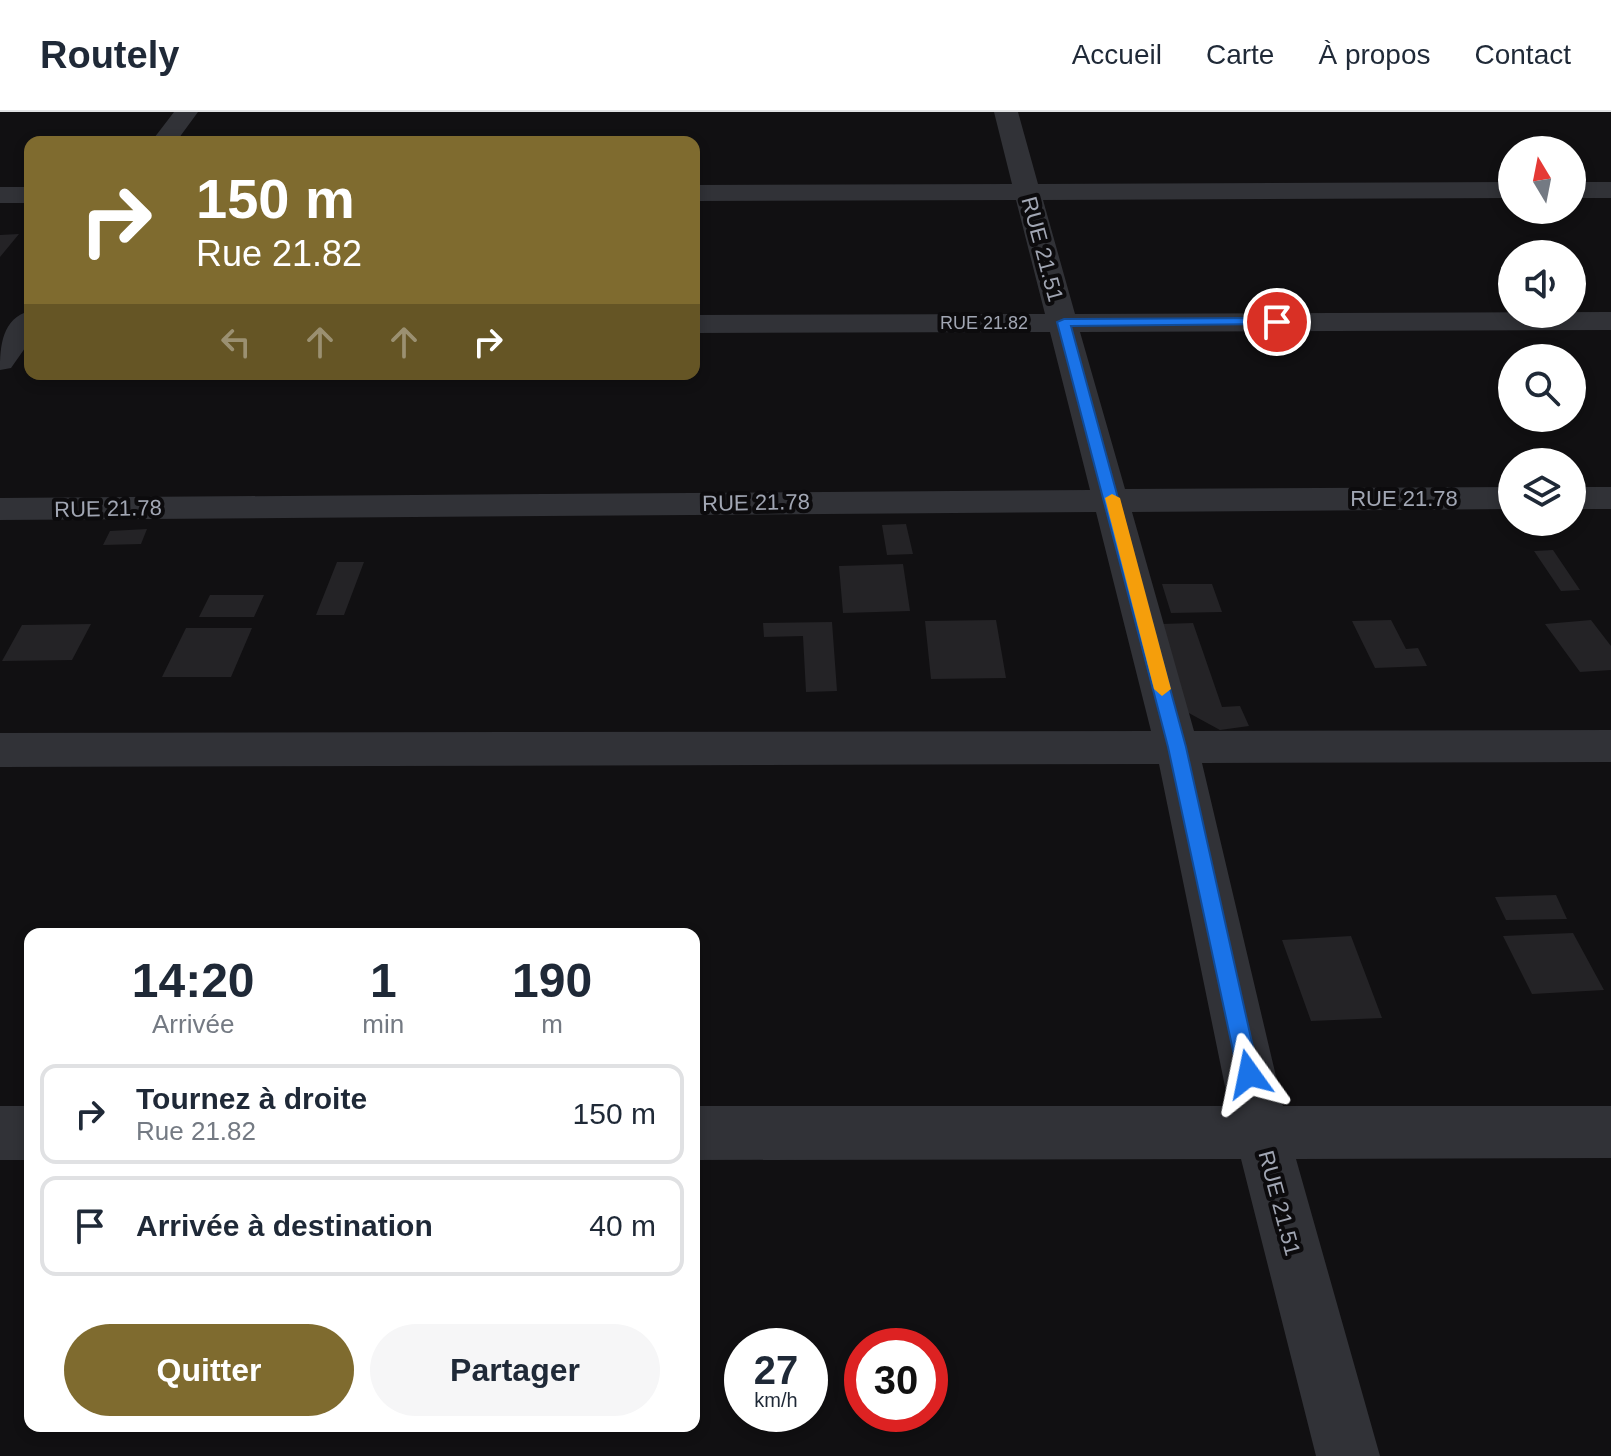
<!DOCTYPE html>
<html lang="fr">
<head>
<meta charset="utf-8">
<style>
  :root { --surface:#fff; --page:#f6f6f7; --text:#1f2937; --muted:#747a83; --line:#e0e1e3; --accent:#7f6b2f }
  body { margin:0; font-family:Arial,sans-serif; background:var(--page); color:var(--text); height:100vh; display:flex; flex-direction:column; font-size:30px; white-space:nowrap }
  * { box-sizing:border-box; margin:0 }
  p { font-size:26px; color:var(--muted) }
  .icon { flex:none; width:44px; height:44px; fill:none; stroke:currentColor; stroke-width:2; stroke-linecap:round; stroke-linejoin:round }
  .map { position:relative; flex:1; overflow:hidden }
  .panel { position:absolute; left:24px; top:816px; width:676px; height:504px; display:flex; flex-direction:column; background:var(--surface); border-radius:16px; box-shadow:0 4px 12px #0003 }
  .panel>* { flex:none }
  .top-card { position:absolute; left:24px; top:24px; width:676px; height:244px; border-radius:16px; box-shadow:0 4px 12px #0003; background:#7f6b2f; color:#fff; overflow:hidden }
  .needle { width:52px; rotate:350deg }
  .buttons { position:absolute; left:1498px; top:24px; display:grid; gap:16px }
  .buttons a { display:grid; place-items:center; width:88px; height:88px; border-radius:50%; background:var(--surface); box-shadow:0 4px 12px #0003; font-size:40px }
  .speed { position:absolute; left:724px; top:1216px; display:flex; gap:16px; font-size:40px; font-weight:700; text-align:center }
  .speed>* { display:grid; place-content:center; width:104px; height:104px; border-radius:50%; background:var(--surface); box-shadow:0 4px 12px #0003; line-height:1 }
  .speed small { font-size:20px; font-weight:400 }
  .speed .limit { border:12px solid #d22; background:#fff; color:#111 }
  .pin { position:absolute; display:grid; place-items:center; width:68px; height:68px; color:#fff; margin:-34px; border:4px solid #fff; border-radius:50%; box-shadow:0 2px 8px #0007 }
  .me { position:absolute; width:88px; margin:-44px; rotate:348deg; stroke-linejoin:round; filter:drop-shadow(0 0 6px #0008) }
  .turn { display:flex; align-items:center; gap:28px; height:168px; padding:0 40px; font-size:36px }
  .turn .icon { width:104px; height:104px; stroke-width:2.5 }
  .turn b { display:block; font-size:56px; line-height:68px }
  .lanes { display:flex; align-items:center; height:76px; padding:0 40px; background:#0003; justify-content:center; gap:40px; direction:ltr }
  .lanes .off { opacity:.35 }
  .eta { display:flex; justify-content:space-evenly; align-items:center; height:136px; text-align:center }
  .eta b { font-size:48px; font-weight:700; line-height:56px }
  .button { display:flex; gap:16px; margin-top:auto; padding:16px 40px }
  .button a { flex:1; height:92px; border-radius:48px; background:var(--accent); color:#fff; font-size:32px; font-weight:700; line-height:92px; text-align:center }
  .button a+a { background:var(--page); color:var(--text) }
  ul { padding:0; list-style:none }
  li { display:flex; align-items:center; gap:24px; height:100px; margin:0 16px 12px; padding:0 24px; border:4px solid var(--line); border-radius:16px }
  li div { flex:1 }
  li b { display:block; font-size:30px }
  li em { font-style:normal }
  header { display:flex; align-items:center; gap:48px; box-sizing:border-box; height:112px; padding:0 40px; background:var(--surface); border-bottom:2px solid var(--line) }
  header strong { font-size:38px }
  nav { display:flex; gap:44px; margin-inline-start:auto; font-size:28px }
  .map>svg:first-child { display:block }
</style>
</head>
<body>
<header>
<strong>Routely</strong>
<nav><a>Accueil</a><a>Carte</a><a>À propos</a><a>Contact</a></nav>
</header>
<div class="map">
<svg width="1611" height="1344" viewBox="0 0 1611 1344">
  <rect width="100%" height="100%" fill="#111012"/>
  <path fill="#242326" d="M19 122 0 145V123Z
    M906 412 913 442 887 443 882 413Z
    M147 417 141 432 103 433 110 419Z
    M1553 438 1580 478 1561 479 1534 439Z
    M337 450H364L344 503H316Z
    M903 452 910 499 843 501 839 454Z
    M1162 472H1212L1222 500 1171 501Z
    M210 483H264L254 505H199Z
    M996 508 1006 566 931 567 925 509Z
    M1391 508 1406 537 1418 536 1427 554 1375 556 1352 509Z
    M1591 508 1611 534V558L1580 560 1545 512Z
    M832 510 837 579 806 580 803 524 764 525 763 511Z
    M1193 511 1222 595 1240 594 1249 614 1220 618 1187 600 1162 512Z
    M91 512 72 548 2 549 22 513Z
    M186 516H252L231 565H162Z
    M1556 783 1567 807 1506 808 1495 785Z
    M1573 821 1604 878 1532 882 1503 824Z
    M1351 824 1382 906 1311 909 1282 828Z"/>
  <g fill="none" stroke-linecap="round" stroke-linejoin="round">
    <path fill="#313237" fill-rule="evenodd" d="M174 0H198L176 30H151Z
      M994 0H1018L1038 72 1512 70V86L1043 88 1075 202 1611 200V218L1080 220 1125 377 1512 375V397L1132 400 1194 619 1611 618V650L1202 651 1283 994H1611V1046L1296 1047 1380 1344H1316L1241 1047 694 1048V994H1229L1159 652 0 655V621L1151 619 1096 400 0 408V386L1090 378 1050 220 694 221V203L1045 202 1016 88 694 89V73L1012 72Z
      M1572 70H1611V86H1572Z
      M0 75H30V91H0Z
      M30 199V229L11 256 0 258C0 234 2 206 30 199Z
      M1572 375H1611V397H1572Z
      M0 994H30V1048H0Z"/>
  </g>
  <path fill="#1a73e8" stroke="#114b97" stroke-width="2" d="M1277 206 1283 210 1281 212 1071 214 1186 635 1259 962 1256 969 1249 972 1241 969 1238 962 1168 635 1057 210 1064 207Z"/>
  <path fill="#f59e0b" d="M1112 382 1120 386 1171 577 1162 584 1154 577 1105 386Z"/>
  <g text-anchor="middle" stroke-width="8" stroke-linejoin="round" paint-order="stroke">
    <g font-size="18" fill="#a1a6b3" stroke="#0c0b0d">
      <text x="984" y="217">RUE 21.82</text>
    </g>
    <g font-size="22" fill="#a1a6b3" stroke="#0c0b0d">
      <text transform="translate(1043 137) rotate(75)" y="8">RUE 21.51</text>
      <text x="1404" y="394">RUE 21.78</text>
      <text transform="translate(756 390) rotate(-1)" y="8">RUE 21.78</text>
      <text transform="translate(108 396) rotate(-1)" y="8">RUE 21.78</text>
      <text transform="translate(1280 1091) rotate(75)" y="8">RUE 21.51</text>
    </g>
  </g>
</svg>
<div class="buttons">
<a><svg class="needle" viewBox="-14 -14 28 28"><path d="M0-13l5 13h-10z" fill="#e53935"/><path d="M0 13l5-13h-10z" fill="#747a83"/></svg></a>
<a><svg class="icon" aria-label="sound" viewBox="0 0 24 24"><path d="M4 9h4l5-4v14l-5-4H4zM17 9q2 3 0 6"/></svg></a>
<a><svg class="icon" aria-label="search" viewBox="0 0 24 24"><circle cx="10" cy="10" r="6"/><path d="M15 15l6 6"/></svg></a>
<a><svg class="icon" aria-label="layers" viewBox="0 0 24 24"><path d="M12 4l9 5-9 5-9-5zM3 14l9 5 9-5"/></svg></a>
</div>
<div class="speed"><div>27<small>km/h</small></div><div class="limit">30</div></div>
<div class="pin" style="left:1277px;top:210px;background:#d93025"><svg class="icon" aria-label="arrive" viewBox="0 0 24 24"><path d="M6 21V4h12l-3 4 3 4H6"/></svg></div>
<svg class="me" style="left:1249px;top:962px" viewBox="-20 -20 40 40"><path d="M0-17L14 15 0 8-14 15z" fill="#1a73e8" stroke="#fff" stroke-width="4"/></svg>
<div class="top-card">
<div class="turn"><svg class="icon" aria-label="right" viewBox="0 0 24 24"><path d="M7 20v-9h11M14 6l5 5-5 5"/></svg><div><b>150 m</b>Rue 21.82</div></div>
<div class="lanes"><svg class="icon off" aria-label="left" viewBox="0 0 24 24"><path d="M17 20v-9H6M10 6l-5 5 5 5"/></svg><svg class="icon off" aria-label="ahead" viewBox="0 0 24 24"><path d="M12 20V5M6 11l6-6 6 6"/></svg><svg class="icon off" aria-label="ahead" viewBox="0 0 24 24"><path d="M12 20V5M6 11l6-6 6 6"/></svg><svg class="icon" aria-label="right" viewBox="0 0 24 24"><path d="M7 20v-9h11M14 6l5 5-5 5"/></svg></div>
</div>
<section class="panel">
<div class="eta">
<div><b>14:20</b><p>Arrivée</p></div>
<div><b>1</b><p>min</p></div>
<div><b>190</b><p>m</p></div>
</div>
<ul>
<li><svg class="icon" aria-label="right" viewBox="0 0 24 24"><path d="M7 20v-9h11M14 6l5 5-5 5"/></svg><div><b>Tournez à droite</b><p>Rue 21.82</p></div><em>150 m</em></li>
<li><svg class="icon" aria-label="arrive" viewBox="0 0 24 24"><path d="M6 21V4h12l-3 4 3 4H6"/></svg><div><b>Arrivée à destination</b></div><em>40 m</em></li>
</ul>
<div class="button"><a>Quitter</a><a>Partager</a></div>
</section>
</div>
</body>
</html>
